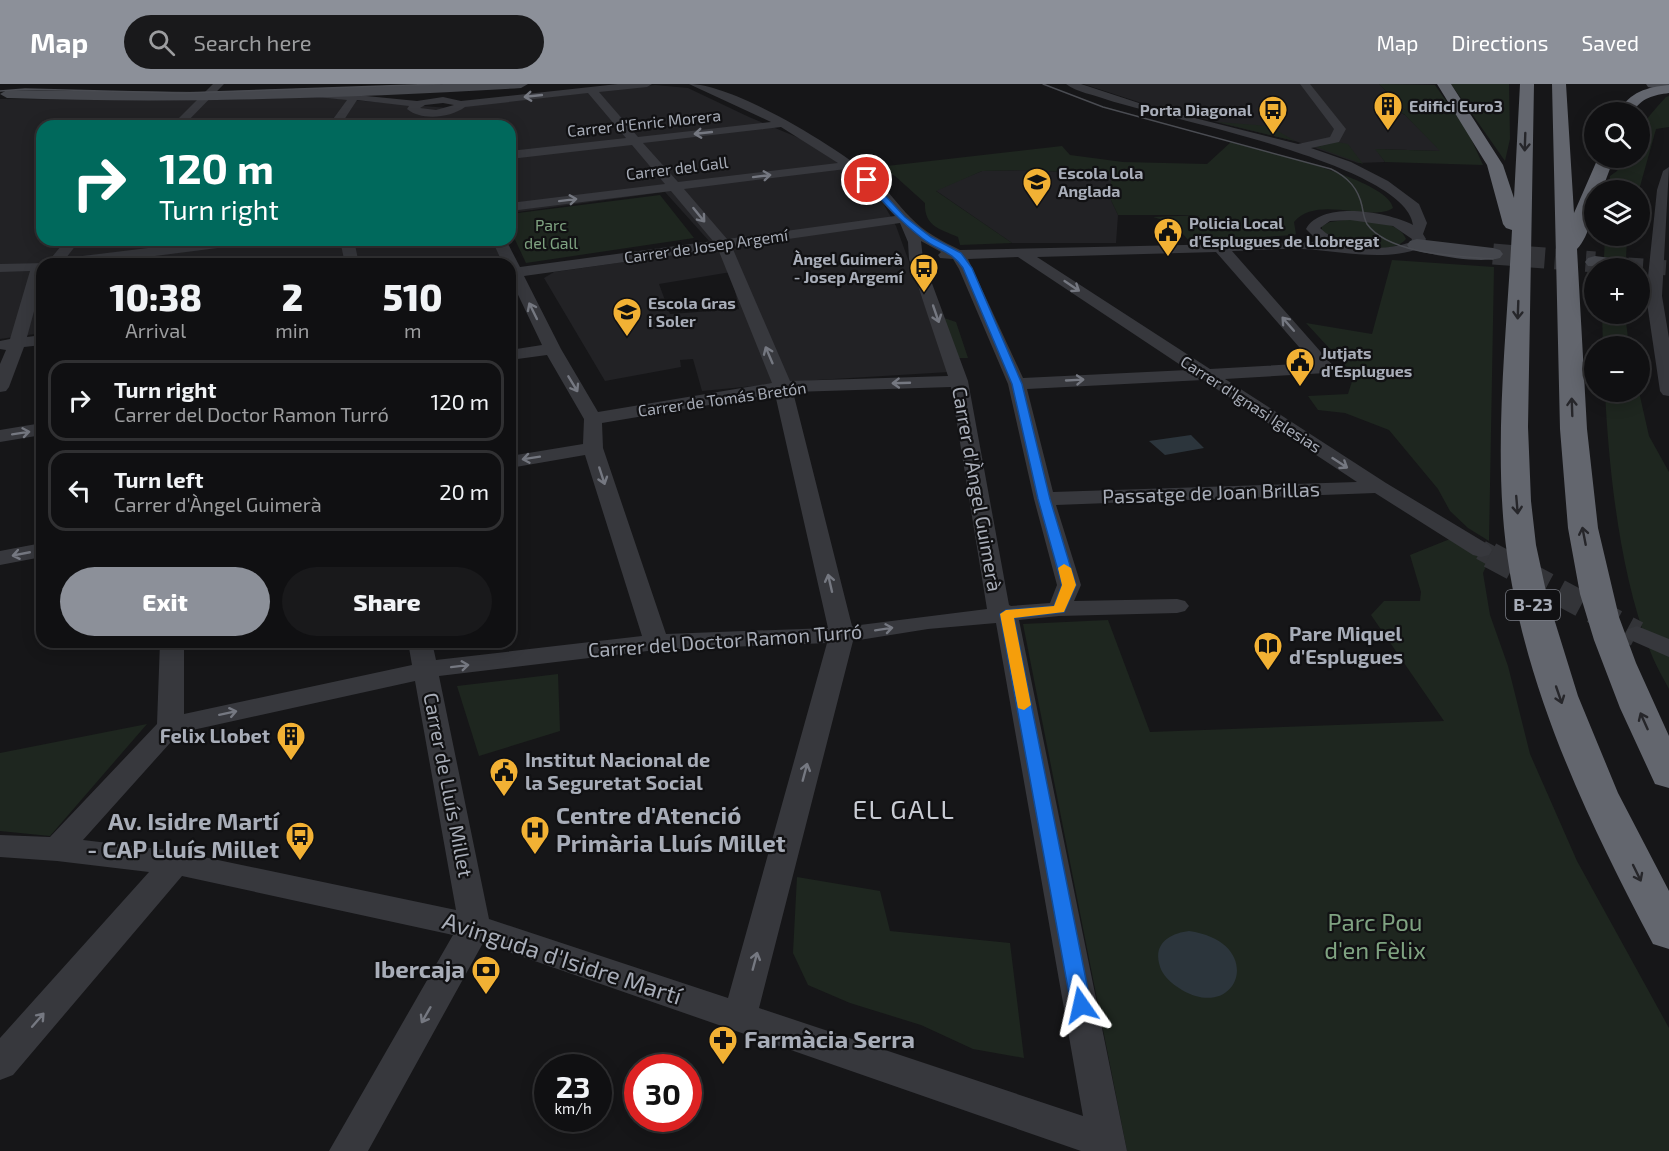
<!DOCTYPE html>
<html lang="en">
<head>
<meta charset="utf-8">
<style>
  :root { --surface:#101012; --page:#19191b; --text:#f1f3f6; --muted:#9c9d9f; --line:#303032; --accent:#8c9099 }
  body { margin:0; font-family:"Exo 2",sans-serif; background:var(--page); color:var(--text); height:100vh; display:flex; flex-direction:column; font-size:22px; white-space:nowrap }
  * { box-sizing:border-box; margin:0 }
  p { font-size:20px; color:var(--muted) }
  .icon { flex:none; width:33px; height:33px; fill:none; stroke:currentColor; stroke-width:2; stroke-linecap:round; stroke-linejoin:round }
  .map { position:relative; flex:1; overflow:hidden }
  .sheet { position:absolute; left:36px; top:174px; width:480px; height:390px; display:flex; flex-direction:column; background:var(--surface); border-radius:18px; box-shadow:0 3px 15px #0003,0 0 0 2px var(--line) }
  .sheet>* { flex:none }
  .banner { position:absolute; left:36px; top:36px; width:480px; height:126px; border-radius:18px; box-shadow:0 3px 15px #0003,0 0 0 2px var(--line); background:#00695c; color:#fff; overflow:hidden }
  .tools { position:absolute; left:1584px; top:18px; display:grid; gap:12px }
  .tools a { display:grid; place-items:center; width:66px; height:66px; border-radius:50%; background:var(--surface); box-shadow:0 3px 15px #0003,0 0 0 2px var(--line); font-size:30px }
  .speed { position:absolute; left:534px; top:970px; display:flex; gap:12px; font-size:30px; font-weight:700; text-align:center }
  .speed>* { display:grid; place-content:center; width:78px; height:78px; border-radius:50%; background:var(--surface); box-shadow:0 3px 15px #0003,0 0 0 2px var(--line); line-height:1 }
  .speed small { font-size:15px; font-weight:400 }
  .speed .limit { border:9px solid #d22; background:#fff; color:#111 }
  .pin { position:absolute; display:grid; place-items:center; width:51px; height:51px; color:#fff; margin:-26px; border:3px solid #fff; border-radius:50%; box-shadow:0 2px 6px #0007 }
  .me { position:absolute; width:66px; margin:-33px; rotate:349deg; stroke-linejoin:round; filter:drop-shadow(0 0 4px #0008) }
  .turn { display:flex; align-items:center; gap:21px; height:126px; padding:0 24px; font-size:27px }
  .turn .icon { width:78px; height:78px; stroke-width:2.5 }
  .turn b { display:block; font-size:42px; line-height:51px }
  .eta { display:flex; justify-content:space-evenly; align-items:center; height:102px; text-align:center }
  .eta b { font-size:36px; font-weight:800; line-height:42px }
  .cta { display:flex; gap:12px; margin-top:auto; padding:12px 24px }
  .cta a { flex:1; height:69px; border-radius:36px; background:var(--accent); color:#fff; font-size:24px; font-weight:800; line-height:69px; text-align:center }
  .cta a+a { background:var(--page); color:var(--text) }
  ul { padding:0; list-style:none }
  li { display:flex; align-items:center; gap:18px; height:81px; margin:0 12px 9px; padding:0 12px; border:3px solid var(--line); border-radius:18px }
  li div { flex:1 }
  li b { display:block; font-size:22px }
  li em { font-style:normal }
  header { display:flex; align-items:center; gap:36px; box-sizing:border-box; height:84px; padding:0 30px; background:var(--accent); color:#fff }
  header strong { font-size:28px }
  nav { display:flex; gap:33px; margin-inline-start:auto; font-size:21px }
  .search { width:420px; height:54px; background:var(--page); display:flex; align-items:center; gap:15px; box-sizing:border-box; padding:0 21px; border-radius:33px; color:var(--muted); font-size:22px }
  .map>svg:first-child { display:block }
</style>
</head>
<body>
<header>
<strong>Map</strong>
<div class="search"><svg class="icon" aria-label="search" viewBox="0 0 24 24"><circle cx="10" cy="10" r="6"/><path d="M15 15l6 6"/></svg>Search here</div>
<nav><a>Map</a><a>Directions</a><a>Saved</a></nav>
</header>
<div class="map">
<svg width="1669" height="1067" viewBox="0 0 1669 1067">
  <rect width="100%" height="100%" fill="#161618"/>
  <path fill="#222225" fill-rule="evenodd" d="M1083 0H1379L1405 26 1397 27 1405 31 1441 67 1376 65 1385 78 1358 79 1295 57 1154 23Z
    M655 1 688 4 749 33 811 59 858 90 883 119 896 142 949 288 817 296 702 307 693 275 680 276 681 283 605 297 544 194 554 188 708 166 718 167 665 108 510 129V42H42V156H504L510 180H42V249L0 255V15L215 16 316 13 448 24ZM731 188 739 225 670 230 659 200Z
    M1035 86 1112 92 1111 116 1118 131 1116 159H1012L935 106 982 87Z"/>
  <path fill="#1e261f" d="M1379 0 1435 1 1468 48 1483 81 1385 78 1375 65 1440 67 1404 30 1391 26H1405Z
    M1451 0H1509L1510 55 1505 77Z
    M1669 12V43L1656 45 1639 106H1608L1610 92 1617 87 1624 74H1640C1640 38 1643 39 1666 13Z
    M1217 38 1269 42 1295 57Z
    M1231 58C1259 66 1389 95 1393 124 1371 139 1317 110 1294 138L1296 150 1294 151 1190 158 1173 139 1153 133 1202 131H1118L1111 116V92L1035 86 982 87 936 107 1012 159 960 161 958 153C939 145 924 142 925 119L895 92 878 83 1062 62 1070 71 1123 78 1207 80Z
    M1337 58 1348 60 1363 80 1316 63Z
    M660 111 694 154 526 179 510 145V130Z
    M1353 135C1369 137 1399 137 1406 155 1395 170 1353 164 1338 157 1332 155 1327 150 1322 147V142L1330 138Z
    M1605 152H1627L1626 175 1604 173Z
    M1392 176 1494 183 1489 457 1468 444 1450 427 1438 405 1389 346 1345 329 1318 326 1308 312 1348 310 1354 291 1306 239 1372 250Z
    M1602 230H1625L1629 262H1603Z
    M941 233 956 238 968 274H956Z
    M1605 308H1639L1649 352 1669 388V605C1662 592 1654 578 1649 564 1620 489 1609 388 1605 308Z
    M1450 455 1488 478 1483 489 1490 531 1508 582 1530 670 1577 777 1669 944V1067H1127L1023 540 1108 536 1150 648 1444 637 1371 531 1384 517H1420L1421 508 1410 471Z
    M558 590 560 647 479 672 457 602Z
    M147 640 50 752 0 747V669Z
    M797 793 880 807 890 847 1010 859 1024 974 973 965 921 941 850 919 808 901 793 869Z"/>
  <path fill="#2c353c" d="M1191 351 1204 364 1165 371 1149 357Z
    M1189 847C1267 858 1239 939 1182 906 1172 900 1161 891 1159 879 1154 858 1172 849 1189 847Z"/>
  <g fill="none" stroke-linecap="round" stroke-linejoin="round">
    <path stroke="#333438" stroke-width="15" stroke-dasharray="15 8" stroke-linecap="butt" d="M1628 181 1669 184"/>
    <path stroke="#333438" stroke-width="20" stroke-dasharray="20 10" stroke-linecap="butt" d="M1481 466 1492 472"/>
    <path stroke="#333438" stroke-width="26" stroke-dasharray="26 13" stroke-linecap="butt" d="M1490 471 1637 550"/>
    <path stroke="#333438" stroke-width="21" stroke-dasharray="21 10" stroke-linecap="butt" d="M1493 170 1595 178"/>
    <path fill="#37383d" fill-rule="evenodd" d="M213 0H224L183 42H171Z
      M618 0H652L647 3 599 8 638 53 771 38 689 0C735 0 840 65 876 96 889 107 898 121 910 133 924 148 942 157 960 166L1319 158 1306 145C1322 116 1388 128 1413 141 1406 80 1163 34 1108 16 1095 11 1076 8 1066 0H1081L1151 23 1298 60 1330 53 1334 45 1300 0H1310L1346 45 1339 58 1311 64 1351 78 1388 97 1419 120 1427 139 1423 150 1426 155 1422 164C1382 178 1343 167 1302 165 1279 164 1255 167 1232 167L1335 284 1332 288 1326 289 1225 295 1386 399 1489 461 1492 466 1489 471 1481 473 1473 471 1375 409 1056 421 1081 501 1074 517 1177 515 1185 517 1189 522 1185 527 1177 529 1059 532 1019 536 1127 1067H1081L483 859 368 1067H329L453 851 182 792 13 991 0 996V954L149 788 57 777 0 773V751L50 753 157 640 160 558H184V630L412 581 408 558H432L436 576 642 552 585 371 510 384V372L583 360 584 335 547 271 510 276V266L542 261 510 194V180H503L492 156H506L520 183 713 157 671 107 510 127V119L665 100 632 61 510 75V67L626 54 588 9 465 23C450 34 421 37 407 25L409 22 357 16 340 42H328L347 16 316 13 311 10 316 7 417 17 443 13 461 17ZM443 19 454 21 436 26 420 24 425 21ZM781 43 838 79 678 98 643 59ZM846 85 866 101 895 132 727 155 684 105ZM1350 136 1393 142 1412 155 1411 158C1383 168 1342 166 1320 144L1330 137ZM900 139 908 158 909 175 948 292 790 297 732 163ZM921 157 941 168 938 171 940 174 953 175 959 185 1008 300 1034 415 1057 501 1050 519 1011 522 1009 521 968 297 923 175ZM718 165 772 299 598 328 561 265 524 192ZM1216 168 1313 279 1210 285 1037 173ZM1018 173 1188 286 1023 294 968 175ZM1203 296 1357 398 1053 408 1027 305ZM951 303 987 525 852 542 793 308ZM775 310 828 544 666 550 603 364 602 339ZM996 539 1083 1032 759 924 853 557 928 545ZM827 559 728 914 489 835 439 592 656 566ZM415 597 456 826 175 767 83 756 179 649Z
      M1669 83 1662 212 1669 254V312L1663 311 1660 307 1646 212 1657 106 1663 87Z
      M66 156H80L66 174 214 156H256L249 160 92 180H42V198L27 253 42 251V261L24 263 9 303 6 307 0 308V280L6 266 0 265V257L10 255 30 187 0 188V180L47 179Z
      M340 156H354L359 180H345Z
      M42 339V351L0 358V346Z
      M42 459V473L0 481V467Z
      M1637 542 1669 555V573L1628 555 1625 550 1628 545Z"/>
    <path fill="#45474d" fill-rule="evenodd" d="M443 0H528L521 4C350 14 179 20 7 14L0 10 7 6 200 8Z
      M1646 0H1669V7L1648 3Z
      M1417 155 1493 164 1500 166 1503 170 1500 174C1477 180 1434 171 1410 165L1407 161 1410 157Z
      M1595 172 1635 177 1638 181 1636 184 1588 182 1585 178 1588 174Z"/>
    <path fill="#63666e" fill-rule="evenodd" d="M1437 0H1451L1503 81 1514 114 1520 0H1534L1528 343 1531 417 1536 461 1547 512 1578 612 1618 709 1669 807V865L1653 860C1585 731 1518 592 1504 444 1495 346 1507 244 1512 146L1506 144 1503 140 1487 81Z
      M1552 0H1566L1574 129 1598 74H1614L1602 106H1594C1594 125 1590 152 1577 165L1587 345 1598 444 1619 533 1636 579 1669 652V704L1655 700 1620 624 1594 556 1580 510 1568 444 1560 345Z
      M1669 1V9C1654 11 1641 14 1633 28H1618C1630 8 1647 3 1669 1Z"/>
    <path stroke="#4a4c52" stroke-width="1.5" d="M1043 0 1103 23 1331 85C1348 93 1358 104 1362 122 1363 128 1364 135 1367 140 1389 171 1459 172 1493 175
      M0 7 25 5 182 9 440 0
      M1594 183 1617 184"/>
  </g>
  <defs><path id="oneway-shaft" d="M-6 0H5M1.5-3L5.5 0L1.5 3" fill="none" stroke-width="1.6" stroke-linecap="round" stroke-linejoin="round" transform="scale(1.5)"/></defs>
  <g stroke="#757881">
    <use href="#oneway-shaft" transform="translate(533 12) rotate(174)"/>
    <use href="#oneway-shaft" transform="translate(703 49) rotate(174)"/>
    <use href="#oneway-shaft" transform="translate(762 92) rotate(-7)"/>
    <use href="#oneway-shaft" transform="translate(568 116) rotate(-7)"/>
    <use href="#oneway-shaft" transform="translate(699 131) rotate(51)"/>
    <use href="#oneway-shaft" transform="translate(1072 202) rotate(34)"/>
    <use href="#oneway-shaft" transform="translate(533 227) rotate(-116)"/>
    <use href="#oneway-shaft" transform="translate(936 230) rotate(71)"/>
    <use href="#oneway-shaft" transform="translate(1288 240) rotate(-131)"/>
    <use href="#oneway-shaft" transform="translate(769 271) rotate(-113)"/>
    <use href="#oneway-shaft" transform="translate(1075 296) rotate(-3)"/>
    <use href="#oneway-shaft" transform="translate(901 299) rotate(178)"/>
    <use href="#oneway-shaft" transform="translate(573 300) rotate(59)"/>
    <use href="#oneway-shaft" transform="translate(21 349) rotate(-9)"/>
    <use href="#oneway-shaft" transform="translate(531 374) rotate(171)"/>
    <use href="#oneway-shaft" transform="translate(1340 379) rotate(33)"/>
    <use href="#oneway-shaft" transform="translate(602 392) rotate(72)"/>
    <use href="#oneway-shaft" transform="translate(21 470) rotate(169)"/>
    <use href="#oneway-shaft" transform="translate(830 499) rotate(-103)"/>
    <use href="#oneway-shaft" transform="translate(884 545) rotate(-9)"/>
    <use href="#oneway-shaft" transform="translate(460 582) rotate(-7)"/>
    <use href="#oneway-shaft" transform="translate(228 629) rotate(-12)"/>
    <use href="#oneway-shaft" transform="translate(805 688) rotate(-75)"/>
    <use href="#oneway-shaft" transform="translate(755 877) rotate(-75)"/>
    <use href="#oneway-shaft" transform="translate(426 931) rotate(120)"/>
    <use href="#oneway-shaft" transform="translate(38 936) rotate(-49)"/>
  </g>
  <g stroke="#26262a">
    <use href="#oneway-shaft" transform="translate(1525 58) rotate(92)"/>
    <use href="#oneway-shaft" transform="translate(1518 226) rotate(92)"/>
    <use href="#oneway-shaft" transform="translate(1572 323) rotate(-92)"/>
    <use href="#oneway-shaft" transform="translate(1517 421) rotate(85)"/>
    <use href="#oneway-shaft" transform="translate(1584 452) rotate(-101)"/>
    <use href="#oneway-shaft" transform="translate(1559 611) rotate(71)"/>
    <use href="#oneway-shaft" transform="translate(1644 637) rotate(-114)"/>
    <use href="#oneway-shaft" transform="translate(1637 789) rotate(64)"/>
  </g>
  <path fill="#1a73e8" stroke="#114b97" stroke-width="1.5" d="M865 95H870L905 133 931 153 961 169 972 184 1022 300 1050 415 1076 501 1064 528 1014 534 1091 921 1088 927 1081 929 1074 927 1071 921 1000 530 1006 526 1054 522 1062 501 1038 415 1012 300 963 184C951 166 938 167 922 154 900 137 883 118 865 98Z"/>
  <path fill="#f59e0b" d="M1064 480 1071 484 1076 501 1064 528 1014 534 1031 621 1024 626 1018 624 1000 530 1006 526 1054 522 1062 501 1058 484Z"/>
  <defs>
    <g id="building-pin" transform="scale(1.5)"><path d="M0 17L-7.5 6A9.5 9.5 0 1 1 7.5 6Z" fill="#f2b134" stroke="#111113"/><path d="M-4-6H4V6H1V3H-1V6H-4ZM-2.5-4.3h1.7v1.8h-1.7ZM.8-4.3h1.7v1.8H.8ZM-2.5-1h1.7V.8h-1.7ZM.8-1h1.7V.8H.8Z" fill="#111"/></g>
    <g id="bus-pin" transform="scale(1.5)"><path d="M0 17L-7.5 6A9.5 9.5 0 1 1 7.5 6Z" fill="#f2b134" stroke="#111113"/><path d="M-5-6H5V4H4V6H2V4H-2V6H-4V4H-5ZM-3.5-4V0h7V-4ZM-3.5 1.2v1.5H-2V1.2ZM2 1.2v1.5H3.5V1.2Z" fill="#111"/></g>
    <g id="school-pin" transform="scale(1.5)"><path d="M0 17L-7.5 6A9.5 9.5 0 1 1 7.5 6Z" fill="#f2b134" stroke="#111113"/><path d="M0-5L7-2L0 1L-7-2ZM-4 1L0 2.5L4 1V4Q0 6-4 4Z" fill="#111"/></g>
    <g id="civic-pin" transform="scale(1.5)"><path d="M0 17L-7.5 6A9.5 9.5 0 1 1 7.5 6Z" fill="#f2b134" stroke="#111113"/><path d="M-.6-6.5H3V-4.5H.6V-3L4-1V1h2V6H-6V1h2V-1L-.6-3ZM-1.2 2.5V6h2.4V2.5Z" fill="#111"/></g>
    <g id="library-pin" transform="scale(1.5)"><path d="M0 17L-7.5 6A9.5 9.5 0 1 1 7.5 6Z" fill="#f2b134" stroke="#111113"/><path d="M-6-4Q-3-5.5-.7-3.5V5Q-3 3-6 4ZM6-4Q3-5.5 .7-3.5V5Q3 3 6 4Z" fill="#111"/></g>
    <g id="hospital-pin" transform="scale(1.5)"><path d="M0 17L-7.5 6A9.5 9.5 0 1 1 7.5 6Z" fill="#f2b134" stroke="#111113"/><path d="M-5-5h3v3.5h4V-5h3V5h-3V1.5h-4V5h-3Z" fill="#111"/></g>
    <g id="bank-pin" transform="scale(1.5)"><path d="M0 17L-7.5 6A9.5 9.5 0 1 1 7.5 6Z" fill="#f2b134" stroke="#111113"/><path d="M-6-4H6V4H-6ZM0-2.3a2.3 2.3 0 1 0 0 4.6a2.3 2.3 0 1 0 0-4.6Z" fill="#111"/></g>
    <g id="pharmacy-pin" transform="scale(1.5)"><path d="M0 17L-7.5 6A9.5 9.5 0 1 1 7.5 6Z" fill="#f2b134" stroke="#111113"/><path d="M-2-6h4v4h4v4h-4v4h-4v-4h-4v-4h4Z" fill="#111"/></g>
  </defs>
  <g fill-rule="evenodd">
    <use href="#building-pin" x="1388" y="22"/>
    <use href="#bus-pin" x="1273" y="26"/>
    <use href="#school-pin" x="1037" y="98"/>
    <use href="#civic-pin" x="1168" y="148"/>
    <use href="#bus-pin" x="924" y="184"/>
    <use href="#school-pin" x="627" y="228"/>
    <use href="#civic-pin" x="1300" y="278"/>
    <use href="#library-pin" x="1268" y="562"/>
    <use href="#building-pin" x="291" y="652"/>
    <use href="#civic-pin" x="504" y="688"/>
    <use href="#hospital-pin" x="535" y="746"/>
    <use href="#bus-pin" x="300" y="752"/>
    <use href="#bank-pin" x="486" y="886"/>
    <use href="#pharmacy-pin" x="723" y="956"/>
  </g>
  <g text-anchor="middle" stroke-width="4.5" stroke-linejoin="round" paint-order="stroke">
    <g font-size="16" font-weight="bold" fill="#a8adb8" stroke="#111113" text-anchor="start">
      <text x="1409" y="28">Edifici Euro3</text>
      <text x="1252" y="32" text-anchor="end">Porta Diagonal</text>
      <text x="1058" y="95">Escola Lola<tspan x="1058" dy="18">Anglada</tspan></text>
      <text x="1189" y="145">Policia Local<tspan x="1189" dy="18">d'Esplugues de Llobregat</tspan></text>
      <text x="903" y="181" text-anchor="end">Àngel Guimerà<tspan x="903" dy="18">- Josep Argemí</tspan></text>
      <text x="648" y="225">Escola Gras<tspan x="648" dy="18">i Soler</tspan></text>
      <text x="1321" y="275">Jutjats<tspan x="1321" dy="18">d'Esplugues</tspan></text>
    </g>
    <g font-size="16" fill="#a8adb8" stroke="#111113">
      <text transform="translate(644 39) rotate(-6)" y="6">Carrer d'Enric Morera</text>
      <text transform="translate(677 84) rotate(-7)" y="6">Carrer del Gall</text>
      <text transform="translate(706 162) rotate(-8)" y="6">Carrer de Josep Argemí</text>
      <text transform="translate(722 315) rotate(-8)" y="6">Carrer de Tomás Bretón</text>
      <text transform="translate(1251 320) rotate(33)" y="6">Carrer d'Ignasi Iglesias</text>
    </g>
    <g font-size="16" fill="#7fa381" stroke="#111113">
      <text x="551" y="147">Parc<tspan x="551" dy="18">del Gall</tspan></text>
    </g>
    <rect fill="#111113" stroke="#7b7e86" stroke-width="1.5" x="1506" y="506" width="54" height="30" rx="4.5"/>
    <g font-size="18" font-weight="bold" fill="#a8adb8">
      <text x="1533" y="527">B-23</text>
    </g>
    <g font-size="20" fill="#a8adb8" stroke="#111113">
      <text transform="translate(977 405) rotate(80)" y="7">Carrer d'Àngel Guimerà</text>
      <text transform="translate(1211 409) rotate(-2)" y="7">Passatge de Joan Brillas</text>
      <text transform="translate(725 557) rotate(-4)" y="7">Carrer del Doctor Ramon Turró</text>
      <text transform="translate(448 701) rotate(79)" y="7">Carrer de Lluís Millet</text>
    </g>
    <g font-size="20" font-weight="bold" fill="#a8adb8" stroke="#111113" text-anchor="start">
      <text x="1289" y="557">Pare Miquel<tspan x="1289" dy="23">d'Esplugues</tspan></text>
      <text x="270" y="659" text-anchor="end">Felix Llobet</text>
      <text x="525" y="683">Institut Nacional de<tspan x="525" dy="23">la Seguretat Social</tspan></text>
    </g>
    <g font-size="24" font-weight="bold" fill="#a8adb8" stroke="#111113" text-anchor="start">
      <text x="556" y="740">Centre d'Atenció<tspan x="556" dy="28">Primària Lluís Millet</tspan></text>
      <text x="279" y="746" text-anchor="end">Av. Isidre Martí<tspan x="279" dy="28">- CAP Lluís Millet</tspan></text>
      <text x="465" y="894" text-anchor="end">Ibercaja</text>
      <text x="744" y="964">Farmàcia Serra</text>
    </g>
    <g font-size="24" fill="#7fa381" stroke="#111113">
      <text x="1375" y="847">Parc Pou<tspan x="1375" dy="28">d'en Fèlix</tspan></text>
    </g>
    <g font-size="24" fill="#a8adb8" stroke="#111113">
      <text transform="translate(562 875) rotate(18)" y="8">Avinguda d'Isidre Martí</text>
    </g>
    <g font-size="26" letter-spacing="1.5" fill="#c9ccd4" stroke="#111113">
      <text x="904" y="735">EL GALL</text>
    </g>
  </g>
</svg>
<div class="tools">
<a><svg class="icon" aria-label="search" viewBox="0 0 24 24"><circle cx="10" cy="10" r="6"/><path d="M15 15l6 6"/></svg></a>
<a><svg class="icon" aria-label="layers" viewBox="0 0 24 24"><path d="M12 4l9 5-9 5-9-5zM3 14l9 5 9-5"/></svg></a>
<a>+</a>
<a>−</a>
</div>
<div class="speed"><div>23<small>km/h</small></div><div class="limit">30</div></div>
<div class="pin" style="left:867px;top:96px;background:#d93025"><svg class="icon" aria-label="arrive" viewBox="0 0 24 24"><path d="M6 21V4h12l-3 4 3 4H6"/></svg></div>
<svg class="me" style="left:1081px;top:921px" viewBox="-20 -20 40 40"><path d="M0-17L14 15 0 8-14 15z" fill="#1a73e8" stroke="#fff" stroke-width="4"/></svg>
<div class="banner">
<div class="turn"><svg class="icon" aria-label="right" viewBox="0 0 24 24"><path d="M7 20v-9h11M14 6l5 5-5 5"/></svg><div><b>120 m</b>Turn right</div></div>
</div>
<section class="sheet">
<div class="eta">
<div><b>10:38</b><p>Arrival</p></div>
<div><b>2</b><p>min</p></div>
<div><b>510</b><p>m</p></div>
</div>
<ul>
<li><svg class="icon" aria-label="right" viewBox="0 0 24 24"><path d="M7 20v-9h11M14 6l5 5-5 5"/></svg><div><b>Turn right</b><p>Carrer del Doctor Ramon Turró</p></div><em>120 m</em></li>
<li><svg class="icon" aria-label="left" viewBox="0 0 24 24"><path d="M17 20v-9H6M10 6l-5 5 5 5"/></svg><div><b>Turn left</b><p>Carrer d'Àngel Guimerà</p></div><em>20 m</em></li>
</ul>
<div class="cta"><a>Exit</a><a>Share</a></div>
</section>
</div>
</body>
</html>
